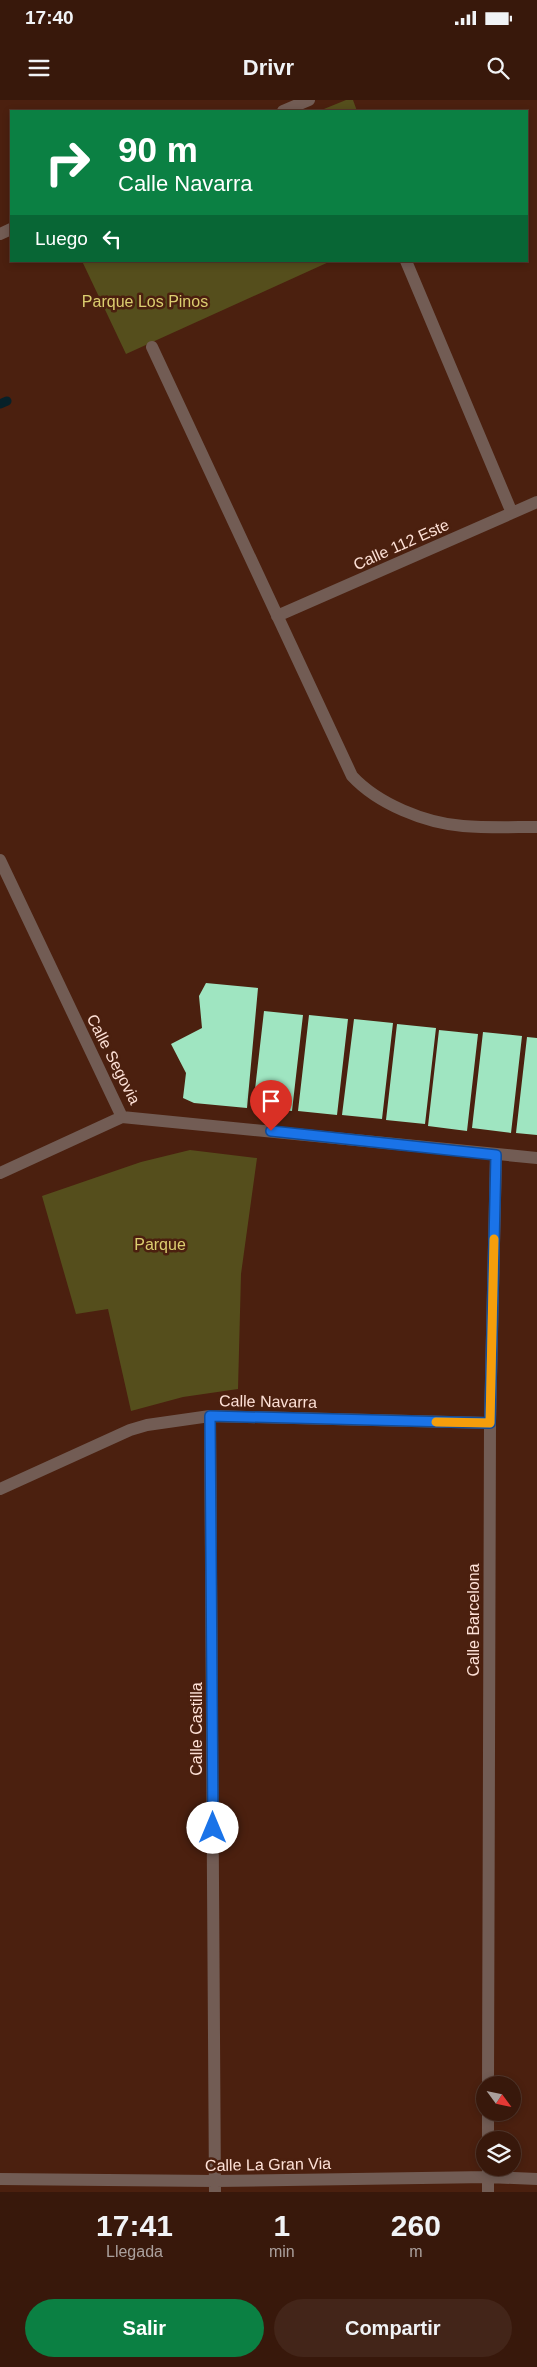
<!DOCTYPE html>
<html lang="es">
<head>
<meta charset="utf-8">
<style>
  :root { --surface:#38180b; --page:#432519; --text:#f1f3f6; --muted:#aba09d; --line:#52372c; --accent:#0b8043 }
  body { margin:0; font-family:Arial,sans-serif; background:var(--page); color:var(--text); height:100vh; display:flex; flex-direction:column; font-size:19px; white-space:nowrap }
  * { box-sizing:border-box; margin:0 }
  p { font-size:16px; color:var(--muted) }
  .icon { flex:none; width:28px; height:28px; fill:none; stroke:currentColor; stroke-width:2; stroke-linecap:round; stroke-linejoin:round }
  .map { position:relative; height:2092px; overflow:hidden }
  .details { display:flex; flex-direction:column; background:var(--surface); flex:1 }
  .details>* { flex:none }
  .guide { position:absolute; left:10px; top:10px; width:518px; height:152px; border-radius:0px; box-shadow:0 2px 8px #0003,0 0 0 1px var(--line); background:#0b8043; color:#fff; overflow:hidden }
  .needle { width:32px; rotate:123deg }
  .tools { position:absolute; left:476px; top:1976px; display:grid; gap:10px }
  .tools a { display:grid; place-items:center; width:45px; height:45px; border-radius:50%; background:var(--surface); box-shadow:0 2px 8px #0003,0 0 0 1px var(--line); font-size:25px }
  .pin { position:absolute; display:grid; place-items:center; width:42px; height:42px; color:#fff; margin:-51px -21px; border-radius:50% 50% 50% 0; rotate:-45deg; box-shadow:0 0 5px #0007 }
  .pin .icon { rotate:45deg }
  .me { position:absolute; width:55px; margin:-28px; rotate:0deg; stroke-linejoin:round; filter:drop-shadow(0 0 4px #0008) }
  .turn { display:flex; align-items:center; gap:18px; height:105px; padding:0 25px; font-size:22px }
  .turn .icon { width:65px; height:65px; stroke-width:2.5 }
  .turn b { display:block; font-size:35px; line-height:42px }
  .then { display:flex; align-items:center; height:48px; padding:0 25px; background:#0003; gap:10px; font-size:19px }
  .eta { display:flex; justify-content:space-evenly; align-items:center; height:85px; text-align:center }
  .eta b { font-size:30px; font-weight:700; line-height:35px }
  .cta { display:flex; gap:10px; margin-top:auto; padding:10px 25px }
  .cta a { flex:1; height:58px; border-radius:30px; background:var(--accent); color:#fff; font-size:20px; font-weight:700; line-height:58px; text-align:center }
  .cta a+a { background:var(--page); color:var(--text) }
  .status { display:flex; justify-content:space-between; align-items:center; height:35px; padding:0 25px; background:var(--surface); direction:ltr }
  .status svg { height:14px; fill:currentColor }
  header { display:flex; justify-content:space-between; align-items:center; height:65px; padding:0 25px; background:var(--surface); font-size:22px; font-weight:700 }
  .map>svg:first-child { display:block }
</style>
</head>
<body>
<div class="status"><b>17:40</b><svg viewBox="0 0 49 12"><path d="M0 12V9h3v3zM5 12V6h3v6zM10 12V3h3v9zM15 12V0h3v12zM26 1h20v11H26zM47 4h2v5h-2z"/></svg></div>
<header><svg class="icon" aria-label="menu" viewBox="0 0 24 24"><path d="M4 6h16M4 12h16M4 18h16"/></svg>Drivr<svg class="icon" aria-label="search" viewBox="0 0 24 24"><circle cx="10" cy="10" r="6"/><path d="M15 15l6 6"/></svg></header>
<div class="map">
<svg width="537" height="2092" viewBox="0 0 537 2092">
  <rect width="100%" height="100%" fill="#4b200f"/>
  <path fill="#554e1c" d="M346 0H353L357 11H319Z
    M82 161H331L126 254Z
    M190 1050 257 1058 241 1174 238 1289 183 1297 131 1311 108 1209 76 1214 42 1096 141 1062Z"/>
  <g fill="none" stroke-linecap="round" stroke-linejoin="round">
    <path stroke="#072129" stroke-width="9" d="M0 304 7 301"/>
  </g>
  <path fill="#9fe5c1" d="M206 883 258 888 247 1008 194 1003 183 998 186 973 171 944 202 928 199 896Z
    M264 911 303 915 292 1011 253 1007Z
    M309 915 348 919 337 1015 298 1011Z
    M354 919 393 923 382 1019 342 1015Z
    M397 924 436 928 425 1024 386 1020Z
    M439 930 478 934 467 1031 428 1026Z
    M483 932 522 936 511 1033 472 1028Z
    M527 937 537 938V1035L516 1033Z"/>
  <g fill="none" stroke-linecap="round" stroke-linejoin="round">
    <path stroke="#725c54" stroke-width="12" d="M283 11 309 0
      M0 134 11 129
      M406 161 512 413
      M152 247 352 676C378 704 425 723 463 726 488 728 513 727 537 727
      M277 516 537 402
      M0 760 122 1017
      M0 1073 122 1017 537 1058
      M210 1316 215 2092
      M0 1389 130 1330 147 1325 210 1316 490 1323
      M488 1985 490 1323 496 1055
      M488 2040V2012
      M488 2068V2092
      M0 2079 215 2081 488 2077 537 2079"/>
  </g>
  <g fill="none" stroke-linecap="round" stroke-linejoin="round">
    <g stroke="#114b97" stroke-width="12">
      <path id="route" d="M213 1728 210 1316 490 1323 496 1055 271 1031"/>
    </g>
    <use href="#route" stroke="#1a73e8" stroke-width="9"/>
    <path stroke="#f59e0b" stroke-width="9" d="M436 1322 490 1323 494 1139"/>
  </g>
  <g text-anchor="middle" stroke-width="5" stroke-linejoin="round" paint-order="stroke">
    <g font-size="16" fill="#dbcd6f" stroke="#4b200f">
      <text x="145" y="207">Parque Los Pinos</text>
      <text x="160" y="1150">Parque</text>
    </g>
    <g font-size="16" fill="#fde0d6" stroke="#4b200f">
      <text transform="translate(401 444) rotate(-24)" y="6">Calle 112 Este</text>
      <text transform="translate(114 959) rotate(63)" y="6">Calle Segovia</text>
      <text transform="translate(268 1301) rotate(1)" y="6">Calle Navarra</text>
      <text transform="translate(473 1520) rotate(-90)" y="6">Calle Barcelona</text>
      <text transform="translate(196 1629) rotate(-90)" y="6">Calle Castilla</text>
      <text transform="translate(268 2064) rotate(-1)" y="6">Calle La Gran Via</text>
    </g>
  </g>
</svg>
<div class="tools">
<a><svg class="needle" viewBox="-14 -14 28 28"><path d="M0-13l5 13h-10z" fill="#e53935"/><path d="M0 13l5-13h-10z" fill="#aba09d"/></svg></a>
<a><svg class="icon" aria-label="layers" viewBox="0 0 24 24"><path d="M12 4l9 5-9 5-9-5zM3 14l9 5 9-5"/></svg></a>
</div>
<div class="pin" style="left:271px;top:1031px;background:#d93025"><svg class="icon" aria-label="arrive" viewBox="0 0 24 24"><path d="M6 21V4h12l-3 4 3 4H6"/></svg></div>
<svg class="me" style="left:213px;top:1728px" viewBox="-20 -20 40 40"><circle r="19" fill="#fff"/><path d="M0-13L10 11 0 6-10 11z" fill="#1a73e8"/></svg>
<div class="guide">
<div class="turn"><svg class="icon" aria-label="right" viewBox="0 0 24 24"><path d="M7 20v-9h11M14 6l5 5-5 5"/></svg><div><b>90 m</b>Calle Navarra</div></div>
<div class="then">Luego<svg class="icon" aria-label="left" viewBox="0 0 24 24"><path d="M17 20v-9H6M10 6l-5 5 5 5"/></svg></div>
</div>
</div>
<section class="details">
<div class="eta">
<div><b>17:41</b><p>Llegada</p></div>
<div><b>1</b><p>min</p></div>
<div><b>260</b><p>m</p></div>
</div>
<div class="cta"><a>Salir</a><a>Compartir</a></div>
</section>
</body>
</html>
